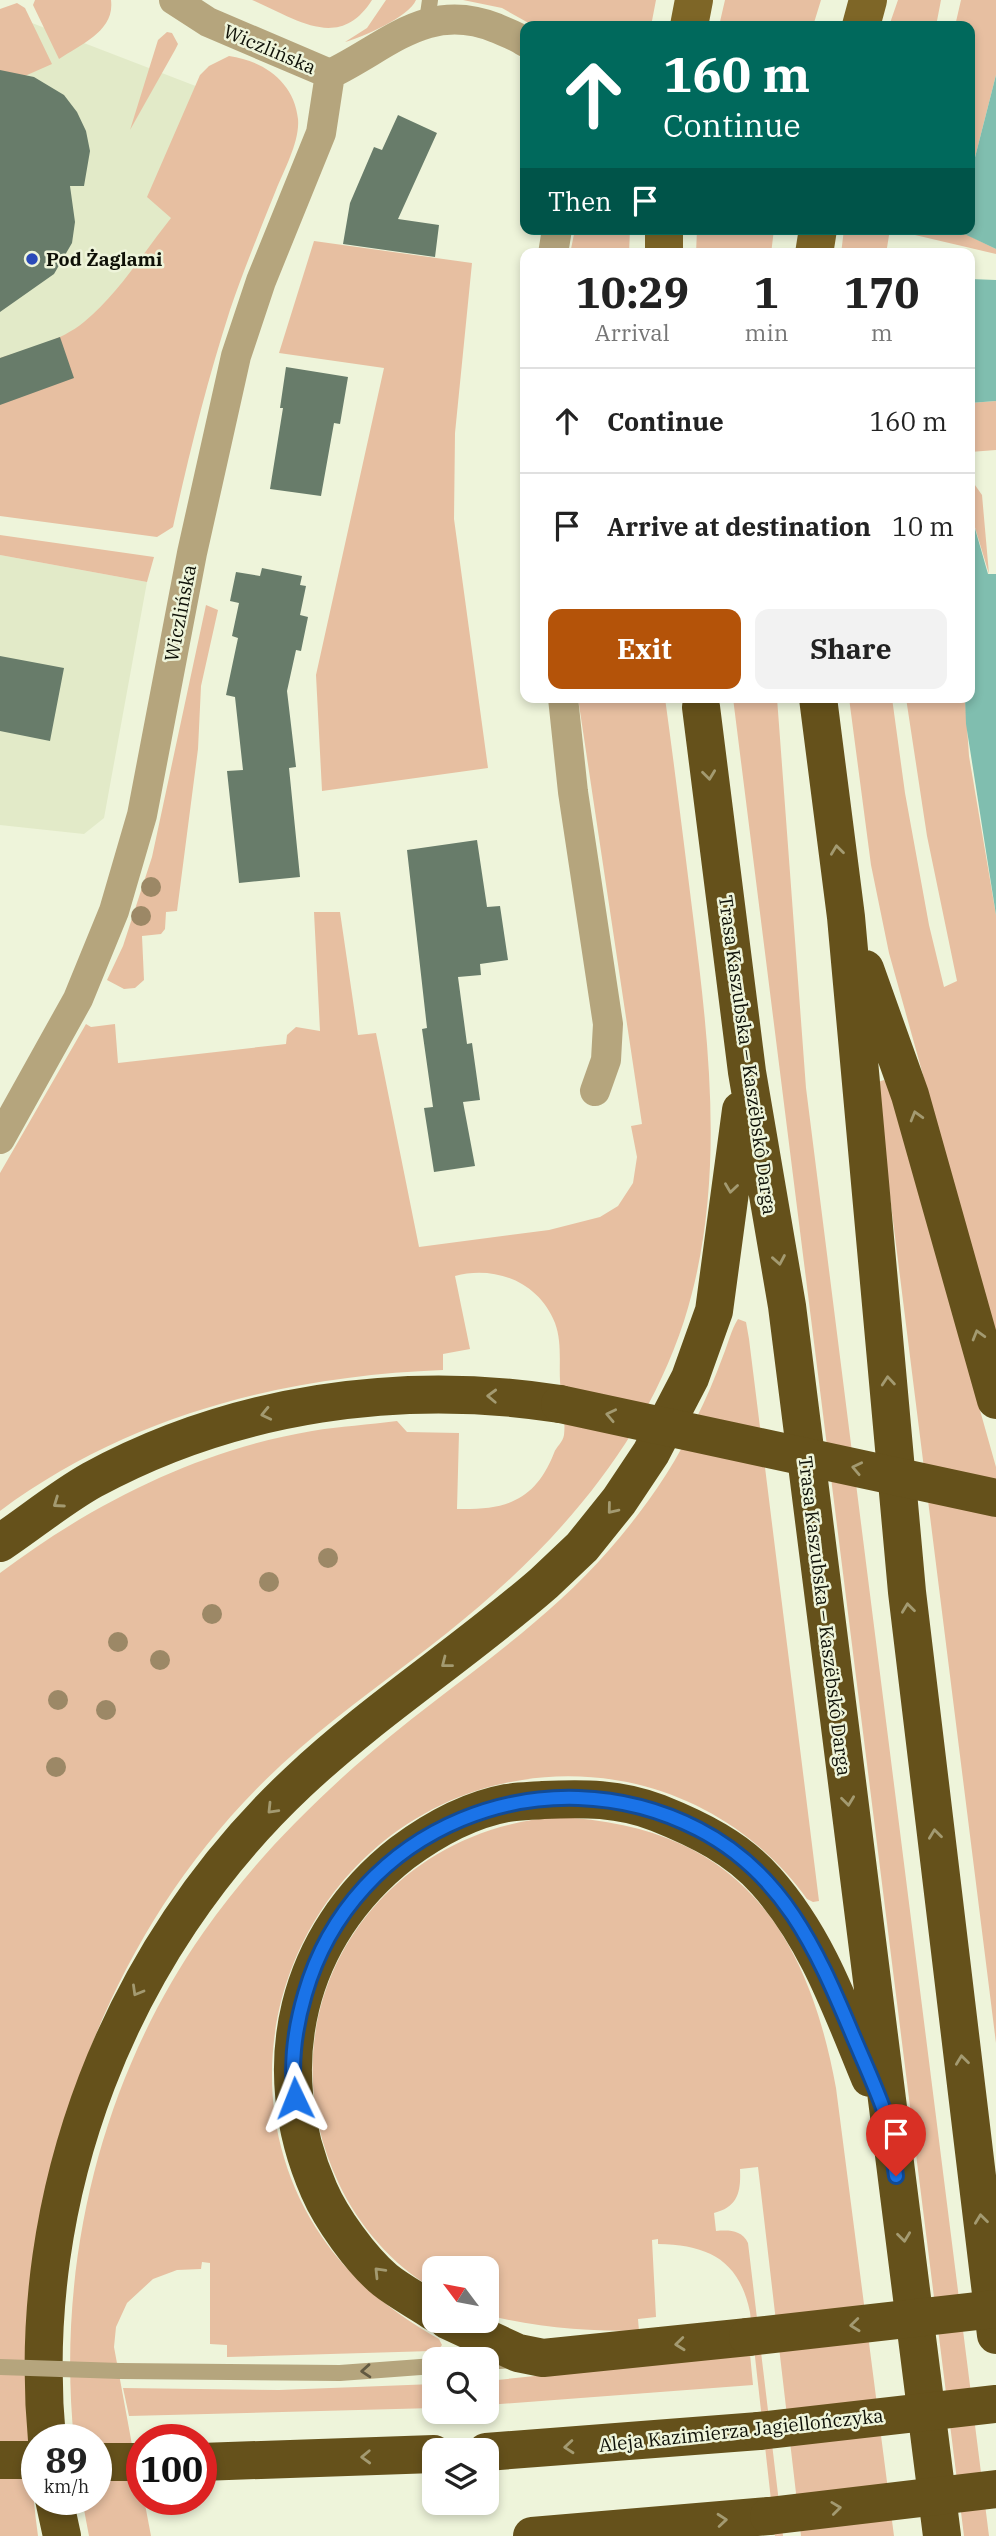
<!DOCTYPE html>
<html lang="en">
<head>
<meta charset="utf-8">
<style>
  :root { --surface:#fff; --page:#f2f2f2; --text:#222; --muted:#767676; --line:#e0e0e0; --accent:#b45309 }
  body { margin:0; font-family:"IBM Plex Serif",serif; background:var(--page); color:var(--text); height:100vh; display:flex; flex-direction:column; font-size:26px; white-space:nowrap }
  * { box-sizing:border-box; margin:0 }
  p { font-size:23px; color:var(--muted) }
  .icon { flex:none; width:38px; height:38px; fill:none; stroke:currentColor; stroke-width:2; stroke-linecap:round; stroke-linejoin:round }
  .map { position:relative; flex:1; overflow:hidden }
  .sheet { position:absolute; left:520px; top:248px; width:455px; height:455px; display:flex; flex-direction:column; background:var(--surface); border-radius:14px; box-shadow:0 4px 10px #0003 }
  .sheet>* { flex:none }
  .banner { position:absolute; left:520px; top:21px; width:455px; height:214px; border-radius:14px; box-shadow:0 4px 10px #0003; background:#00695c; color:#fff; overflow:hidden }
  .needle { width:46px; rotate:302deg }
  .fabs { position:absolute; left:422px; top:2256px; display:grid; gap:14px }
  .fabs a { display:grid; place-items:center; width:77px; height:77px; border-radius:14px; background:var(--surface); box-shadow:0 4px 10px #0003; font-size:35px }
  .speed { position:absolute; left:21px; top:2424px; display:flex; gap:14px; font-size:35px; font-weight:700; text-align:center }
  .speed>* { display:grid; place-content:center; width:91px; height:91px; border-radius:50%; background:var(--surface); box-shadow:0 4px 10px #0003; line-height:1 }
  .speed small { font-size:18px; font-weight:400 }
  .speed .limit { border:10px solid #d22; background:#fff; color:#111 }
  .pin { position:absolute; display:grid; place-items:center; width:60px; height:60px; color:#fff; margin:-72px -30px; border-radius:50% 50% 50% 0; rotate:-45deg; box-shadow:0 0 7px #0007 }
  .pin .icon { rotate:45deg }
  .me { position:absolute; width:77px; margin:-38px; rotate:358deg; stroke-linejoin:round; filter:drop-shadow(0 0 5px #0008) }
  .turn { display:flex; align-items:center; gap:24px; height:147px; padding:0 28px; font-size:32px }
  .turn .icon { width:91px; height:91px; stroke-width:2.5 }
  .turn b { display:block; font-size:49px; line-height:60px }
  .then { display:flex; align-items:center; height:66px; padding:0 28px; background:#0003; gap:14px; font-size:26px }
  .eta { display:flex; justify-content:space-evenly; align-items:center; height:119px; text-align:center }
  .eta b { font-size:42px; font-weight:800; line-height:49px }
  .button { display:flex; gap:14px; margin-top:auto; padding:14px 28px }
  .button a { flex:1; height:80px; border-radius:14px; background:var(--accent); color:#fff; font-size:28px; font-weight:800; line-height:80px; text-align:center }
  .button a+a { background:var(--page); color:var(--text) }
  ul { padding:0; list-style:none }
  li { display:flex; align-items:center; gap:21px; height:105px; padding:0 28px; border-top:2px solid var(--line) }
  li div { flex:1 }
  li b { display:block; font-size:26px }
  li em { font-style:normal }
  .map>svg:first-child { display:block }
</style>
</head>
<body>
<div class="map">
<svg width="996" height="2536" viewBox="0 0 996 2536">
  <rect width="100%" height="100%" fill="#eef4da"/>
  <path fill="#e2eac8" d="M32 23 294 124 0 494V35Z
    M0 555 147 582 104 818 84 834 0 825Z"/>
  <path fill="#e7bfa1" d="M35 0H111C115 31 81 44 59 59L33 5Z
    M252 0H372C339 52 296 19 252 0Z
    M386 0H416C409 17 363 37 345 42L367 28Z
    M463 0H656L651 26H534L502 8Z
    M725 0H821L813 26H719Z
    M898 0H941L936 26H889Z
    M961 0H996V75L970 177V26H955Z
    M17 3 25 8 52 64 0 87V9Z
    M167 32 172 33 178 44 175 50 130 130 158 40Z
    M229 56C264 61 294 82 298 119 300 141 284 170 276 190 260 230 244 269 230 310 207 381 189 454 173 527L157 537 0 516V358C28 349 61 341 84 322 118 294 144 252 171 218L147 197 200 75 209 66Z
    M575 229H630L629 254H570Z
    M697 229H774L771 254H696Z
    M844 229H890L886 254H841Z
    M915 229H956L996 249V254L915 235Z
    M314 241 472 263 455 433 454 519 488 768 322 791 316 675 384 368 279 353Z
    M996 401V450L970 452V403Z
    M970 478 982 495 989 574 970 511Z
    M0 535 154 557 147 582 0 555Z
    M206 605 218 610 201 686 198 749 177 911 166 912 165 929 161 934 142 936 144 980 135 988 124 989 107 980 123 946 152 857Z
    M578 698H665C675 771 684 844 693 916 710 1051 726 1189 684 1321 642 1450 551 1550 447 1633 398 1672 346 1708 299 1749 74 1944 0 2247 38 2536H0V1573C92 1504 198 1450 312 1431 340 1426 369 1425 397 1421L407 1432 459 1433 457 1509C506 1510 535 1501 554 1453 556 1447 563 1442 564 1435 566 1418 561 1398 560 1381 559 1362 562 1342 555 1323 539 1282 495 1265 455 1276L470 1349 443 1354V1370C285 1376 129 1415 0 1511V1173L86 1024 91 1027 115 1024 118 1063 286 1044 287 1035 296 1027 320 1031 314 912H340L358 1035 376 1033 419 1247 549 1230 600 1217 618 1206 633 1183 637 1157 631 1126 642 1124Z
    M733 698H777L806 1088 989 2536H964Z
    M849 698H892L905 793 929 925 944 987 957 981 927 836 906 698H965L969 756 996 915V1337L889 953 871 865Z
    M884 1080 888 1084 996 1467V2043L882 1133 878 1082Z
    M738 1319 746 1322 749 1339 819 1901 813 1902 807 1899C767 1842 704 1800 636 1784 570 1769 502 1776 441 1805 281 1882 220 2088 322 2237 352 2281 393 2313 439 2339L442 2345 438 2350 432 2351 227 2357V2345L210 2344V2263L202 2262 201 2269 177 2270 153 2279 127 2303 116 2327 114 2347 142 2499H144L151 2536H89L82 2499H96V2440H74C56 2264 101 2079 203 1933 246 1871 298 1817 354 1767 438 1692 535 1635 609 1550 643 1511 675 1467 696 1419 706 1399 715 1378 723 1356 728 1344 731 1330 738 1319Z
    M556 1817C732 1824 806 1924 836 2088L894 2536H801L758 2167 740 2169C741 2192 738 2207 714 2213L716 2231C729 2230 742 2230 748 2243L783 2536H775L750 2312C739 2260 709 2245 658 2244V2239L652 2240 656 2317 638 2319 639 2331C585 2331 539 2328 487 2315L486 2268H434V2289C393 2266 359 2226 339 2184 258 2014 372 1832 556 1817Z
    M750 2354 753 2385 487 2405V2381Z
    M434 2384V2408L129 2416 123 2388 279 2390Z"/>
  <path fill="#80beaf" d="M996 75V249L956 230 970 229V177Z
    M970 279 996 280V401L970 403Z
    M970 511 988 574H996V915L966 724 965 698H970Z"/>
  <path fill="#687c6a" d="M0 70 34 77 64 95 77 112 86 131 90 151 84 186H70L75 222 72 243 54 274 0 312Z
    M398 115 437 133 398 219 439 225 435 257 343 244 350 203 374 147 382 150Z
    M60 337 74 378 0 405V358Z
    M286 367 348 377 340 424 334 423 321 496 270 489 283 408H280Z
    M262 568 302 576 300 585 306 586 300 615 308 617 301 651 296 650 287 691 296 767 289 768 300 877 239 883 227 771 243 770 235 697 226 695 238 638 232 636 239 603 230 601 236 572 260 576Z
    M0 656 64 668 50 741 0 731Z
    M477 840 487 907 500 906 508 960 480 964 481 975 458 977 467 1044 472 1043 480 1100 463 1102 475 1166 434 1172 424 1108 433 1107 422 1029 427 1028 407 850Z"/>
  <g fill="none" stroke-linecap="round" stroke-linejoin="round">
    <path stroke="#b5a57d" stroke-width="16" d="M427 21 430 0
      M486 2362 512 2360
      M120 2371 340 2373 434 2366"/>
    <path stroke="#b5a57d" stroke-width="30" d="M330 74C387 47 427 0 496 28 505 32 517 36 525 42
      M553 254 557 229
      M563 698 573 792 608 1024 606 1060 595 1091
      M0 1139 78 999 114 911 142 815 192 553 236 356 261 281 321 133 330 74 208 22 174 0"/>
    <path stroke="#7e6627" stroke-width="38" d="M689 26 694 0
      M861 26 868 0
      M664 254V229
      M814 254 818 229"/>
    <path stroke="#65511b" stroke-width="38" d="M818 698 846 917 907 1592 996 2335
      M701 707 747 1072 787 1306 942 2536
      M865 969 910 1095 996 1400
      M0 1543C30 1523 60 1498 92 1480 234 1403 401 1379 560 1404
      M434 2312C418 2301 400 2292 385 2280 361 2260 331 2218 319 2190 265 2067 296 1936 402 1853 433 1830 469 1810 507 1803 519 1801 531 1801 543 1800 583 1798 620 1798 658 1813 698 1829 737 1848 766 1881 817 1938 841 2008 870 2078
      M447 2320 518 2353 543 2358 748 2337
      M47 2440C24 2195 119 1950 298 1782 373 1711 465 1652 544 1583L582 1547 619 1501 651 1453 690 1378 714 1311 741 1110
      M486 2452 759 2431
      M0 2460H37
      M96 2462H142
      M201 2462 434 2454
      M54 2499 62 2536
      M532 2536 769 2516"/>
    <path stroke="#b5a57d" stroke-width="16" d="M0 2367 120 2371"/>
    <path stroke="#65511b" stroke-width="38" d="M560 1404 996 1498
      M748 2337 996 2309
      M759 2431 996 2404
      M769 2516 996 2489"/>
  </g>
  <g fill="#9c8866">
    <circle cx="151" cy="887" r="10"/>
    <circle cx="141" cy="916" r="10"/>
    <circle cx="328" cy="1558" r="10"/>
    <circle cx="269" cy="1582" r="10"/>
    <circle cx="212" cy="1614" r="10"/>
    <circle cx="118" cy="1642" r="10"/>
    <circle cx="160" cy="1660" r="10"/>
    <circle cx="58" cy="1700" r="10"/>
    <circle cx="106" cy="1710" r="10"/>
    <circle cx="56" cy="1767" r="10"/>
  </g>
  <defs><path id="oneway-chevron" d="M-2-3.5L2.5 0L-2 3.5" fill="none" stroke-width="1.6" stroke-linecap="round" stroke-linejoin="round" transform="scale(1.75)"/></defs>
  <g stroke="#a39a71">
    <use href="#oneway-chevron" transform="translate(709 775) rotate(83)"/>
    <use href="#oneway-chevron" transform="translate(837 850) rotate(-97)"/>
    <use href="#oneway-chevron" transform="translate(916 1116) rotate(-106)"/>
    <use href="#oneway-chevron" transform="translate(731 1188) rotate(98)"/>
    <use href="#oneway-chevron" transform="translate(779 1260) rotate(80)"/>
    <use href="#oneway-chevron" transform="translate(978 1335) rotate(-106)"/>
    <use href="#oneway-chevron" transform="translate(888 1381) rotate(-95)"/>
    <use href="#oneway-chevron" transform="translate(492 1396) rotate(-178)"/>
    <use href="#oneway-chevron" transform="translate(266 1414) rotate(167)"/>
    <use href="#oneway-chevron" transform="translate(611 1415) rotate(-168)"/>
    <use href="#oneway-chevron" transform="translate(857 1468) rotate(-168)"/>
    <use href="#oneway-chevron" transform="translate(58 1503) rotate(145)"/>
    <use href="#oneway-chevron" transform="translate(612 1509) rotate(129)"/>
    <use href="#oneway-chevron" transform="translate(908 1608) rotate(-97)"/>
    <use href="#oneway-chevron" transform="translate(446 1663) rotate(142)"/>
    <use href="#oneway-chevron" transform="translate(848 1801) rotate(83)"/>
    <use href="#oneway-chevron" transform="translate(272 1809) rotate(134)"/>
    <use href="#oneway-chevron" transform="translate(935 1834) rotate(-97)"/>
    <use href="#oneway-chevron" transform="translate(137 1991) rotate(120)"/>
    <use href="#oneway-chevron" transform="translate(962 2060) rotate(-97)"/>
    <use href="#oneway-chevron" transform="translate(981 2219) rotate(-97)"/>
    <use href="#oneway-chevron" transform="translate(904 2237) rotate(83)"/>
    <use href="#oneway-chevron" transform="translate(379 2272) rotate(-134)"/>
    <use href="#oneway-chevron" transform="translate(855 2325) rotate(174)"/>
    <use href="#oneway-chevron" transform="translate(680 2344) rotate(174)"/>
    <use href="#oneway-chevron" transform="translate(569 2447) rotate(175)"/>
    <use href="#oneway-chevron" transform="translate(366 2457) rotate(178)"/>
    <use href="#oneway-chevron" transform="translate(836 2508) rotate(-7)"/>
    <use href="#oneway-chevron" transform="translate(722 2520) rotate(-5)"/>
  </g>
  <use stroke="#625a42" href="#oneway-chevron" transform="translate(366 2371) rotate(176)"/>
  <g fill="none" stroke-linecap="round" stroke-linejoin="round">
    <g stroke="#114b97" stroke-width="18">
      <path id="route" d="M295 2098C290 2063 295 2028 305 1994 353 1827 544 1750 698 1829 782 1872 816 1948 851 2031 863 2060 877 2089 887 2119 893 2136 893 2158 896 2176"/>
    </g>
    <use href="#route" stroke="#1a73e8" stroke-width="12"/>
  </g>
  <circle fill="#2b4ab9" stroke="#eef4da" stroke-width="2.5" cx="32" cy="259" r="7"/>
  <g text-anchor="middle" stroke-width="5" stroke-linejoin="round" paint-order="stroke">
    <g font-size="19" fill="#0e1007" stroke="#eef4da">
      <text transform="translate(270 49) rotate(23)" y="7">Wiczlińska</text>
      <text transform="translate(180 613) rotate(-79)" y="7">Wiczlińska</text>
      <text transform="translate(748 1055) rotate(82)" y="7">Trasa Kaszubska – Kaszëbskô Darga</text>
      <text transform="translate(825 1616) rotate(83)" y="7">Trasa Kaszubska – Kaszëbskô Darga</text>
      <text transform="translate(741 2430) rotate(-6)" y="7">Aleja Kazimierza Jagiellończyka</text>
    </g>
    <g font-size="19" font-weight="bold" fill="#0e1007" stroke="#eef4da" text-anchor="start">
      <text x="46" y="266">Pod Żaglami</text>
    </g>
  </g>
</svg>
<div class="fabs">
<a><svg class="needle" viewBox="-14 -14 28 28"><path d="M0-13l5 13h-10z" fill="#e53935"/><path d="M0 13l5-13h-10z" fill="#767676"/></svg></a>
<a><svg class="icon" aria-label="search" viewBox="0 0 24 24"><circle cx="10" cy="10" r="6"/><path d="M15 15l6 6"/></svg></a>
<a><svg class="icon" aria-label="layers" viewBox="0 0 24 24"><path d="M12 4l9 5-9 5-9-5zM3 14l9 5 9-5"/></svg></a>
</div>
<div class="speed"><div>89<small>km/h</small></div><div class="limit">100</div></div>
<div class="pin" style="left:896px;top:2176px;background:#d93025"><svg class="icon" aria-label="arrive" viewBox="0 0 24 24"><path d="M6 21V4h12l-3 4 3 4H6"/></svg></div>
<svg class="me" style="left:295px;top:2098px" viewBox="-20 -20 40 40"><path d="M0-17L14 15 0 8-14 15z" fill="#1a73e8" stroke="#fff" stroke-width="4"/></svg>
<div class="banner">
<div class="turn"><svg class="icon" aria-label="ahead" viewBox="0 0 24 24"><path d="M12 20V5M6 11l6-6 6 6"/></svg><div><b>160 m</b>Continue</div></div>
<div class="then">Then<svg class="icon" aria-label="arrive" viewBox="0 0 24 24"><path d="M6 21V4h12l-3 4 3 4H6"/></svg></div>
</div>
<section class="sheet">
<div class="eta">
<div><b>10:29</b><p>Arrival</p></div>
<div><b>1</b><p>min</p></div>
<div><b>170</b><p>m</p></div>
</div>
<ul>
<li><svg class="icon" aria-label="ahead" viewBox="0 0 24 24"><path d="M12 20V5M6 11l6-6 6 6"/></svg><div><b>Continue</b></div><em>160 m</em></li>
<li><svg class="icon" aria-label="arrive" viewBox="0 0 24 24"><path d="M6 21V4h12l-3 4 3 4H6"/></svg><div><b>Arrive at destination</b></div><em>10 m</em></li>
</ul>
<div class="button"><a>Exit</a><a>Share</a></div>
</section>
</div>
</body>
</html>
